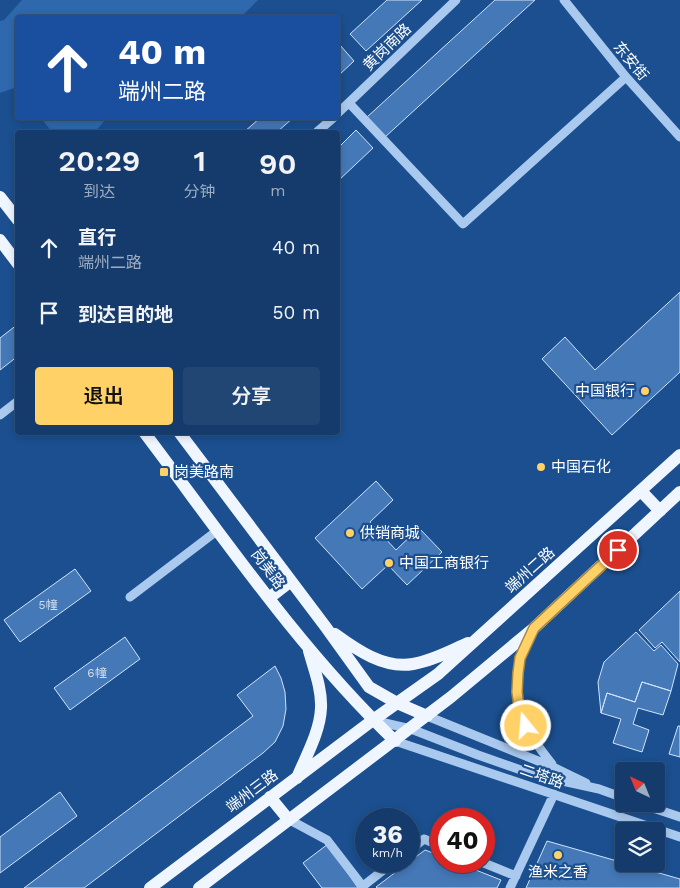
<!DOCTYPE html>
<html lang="zh">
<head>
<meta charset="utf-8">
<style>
  :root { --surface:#143b6b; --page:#214673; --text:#f1f3f6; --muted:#9dadc1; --line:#33557e; --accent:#ffd166 }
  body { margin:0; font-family:"Work Sans","Noto Sans SC",sans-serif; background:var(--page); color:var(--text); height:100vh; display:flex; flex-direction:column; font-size:19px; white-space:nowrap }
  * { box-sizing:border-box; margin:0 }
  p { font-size:16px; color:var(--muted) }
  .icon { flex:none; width:28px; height:28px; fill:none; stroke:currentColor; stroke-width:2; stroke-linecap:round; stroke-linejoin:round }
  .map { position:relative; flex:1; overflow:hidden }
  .sheet { position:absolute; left:15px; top:130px; width:325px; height:305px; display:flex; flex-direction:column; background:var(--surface); border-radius:5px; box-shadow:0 2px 8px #0003,0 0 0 1px var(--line) }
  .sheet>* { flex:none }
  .hud { position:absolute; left:15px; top:15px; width:325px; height:105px; border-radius:5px; box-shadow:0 2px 8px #0003,0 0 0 1px var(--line); background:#1a4fa0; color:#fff; overflow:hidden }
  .needle { width:32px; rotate:317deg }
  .tools { position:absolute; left:615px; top:762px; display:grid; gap:10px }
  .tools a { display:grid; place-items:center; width:50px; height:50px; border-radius:5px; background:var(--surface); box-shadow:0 2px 8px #0003,0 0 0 1px var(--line); font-size:25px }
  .speed { position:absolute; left:355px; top:808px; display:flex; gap:10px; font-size:25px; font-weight:700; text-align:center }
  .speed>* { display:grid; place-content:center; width:65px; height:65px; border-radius:50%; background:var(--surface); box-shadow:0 2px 8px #0003,0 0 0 1px var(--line); line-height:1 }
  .speed small { font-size:12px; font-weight:400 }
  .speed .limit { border:8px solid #d22; background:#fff; color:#111 }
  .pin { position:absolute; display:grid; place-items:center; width:42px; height:42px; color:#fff; margin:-21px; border:2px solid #fff; border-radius:50%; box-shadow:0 1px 5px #0007 }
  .me { position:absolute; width:55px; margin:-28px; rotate:343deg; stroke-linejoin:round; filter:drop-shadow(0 0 4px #0008) }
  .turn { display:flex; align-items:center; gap:18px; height:105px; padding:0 20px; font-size:22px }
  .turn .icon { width:65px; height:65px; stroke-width:2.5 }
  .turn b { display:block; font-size:35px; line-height:42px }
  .eta { display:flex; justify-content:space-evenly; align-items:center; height:85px; text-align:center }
  .eta b { font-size:30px; font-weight:600; line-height:35px }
  .button { display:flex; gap:10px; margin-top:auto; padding:10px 20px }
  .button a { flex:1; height:58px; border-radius:5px; background:var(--accent); color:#111; font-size:20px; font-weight:600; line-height:58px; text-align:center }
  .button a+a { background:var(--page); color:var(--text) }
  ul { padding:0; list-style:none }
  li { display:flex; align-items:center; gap:15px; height:65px; padding:0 20px }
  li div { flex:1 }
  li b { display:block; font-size:19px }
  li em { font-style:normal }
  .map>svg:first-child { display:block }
</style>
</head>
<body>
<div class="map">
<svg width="680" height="888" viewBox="0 0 680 888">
  <rect width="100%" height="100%" fill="#1b4f8f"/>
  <path fill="#2e69ad" d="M22 0H258L241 17 18 18 17 87 0 93V21L4 20Z
    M41 118H107L95 132H52Z"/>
  <path fill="#4478b7" stroke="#cfe3fa" d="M387 0H422L366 51 350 34Z
    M495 0H535L384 138 366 118Z
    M339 44 354 61 338 76V46Z
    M260 118H293L277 132H244Z
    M356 130 373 148 338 181V148Z
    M680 292V372L612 435 542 359 565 337 595 370Z
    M18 324V356L0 370V338Z
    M376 481 393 500 370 522 396 550 419 528 442 552 407 585 388 565 362 589 315 538Z
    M75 569 91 591 20 642 4 620Z
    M680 591V662L662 642 655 648 639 630Z
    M636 632 654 651 661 645 678 664 671 691 642 682 635 702 607 693 601 713 598 682 604 662Z
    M125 637 140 659 70 710 54 688Z
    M275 666 281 678 285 692 286 709 283 726 275 742 263 753 84 888H24L253 716 237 695Z
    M642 682 671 691 663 715 638 708 633 724 649 730 642 752 613 743 621 719 601 713 607 693 635 702Z
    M678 726H680V757L669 754Z
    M60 792 77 816 0 873V837Z
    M547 841 680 879V888H526Z
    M328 844 358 888H322L303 863Z
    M425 850 441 856V861H453L501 880 497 888H377L376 887Z"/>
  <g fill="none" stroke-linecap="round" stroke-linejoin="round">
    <path stroke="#a9c9ee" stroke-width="9" d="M564 0 626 77 680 137
      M349 103 463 224 626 77
      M338 113 456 0
      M317 132 333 118
      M0 415 18 401
      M130 597 218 530
      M532 632C528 640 523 648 521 657 518 664 518 673 518 680 516 716 530 737 552 764
      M427 716 553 767 586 783
      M376 721 411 729 478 755 535 775 599 789 624 798
      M395 741 680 837
      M641 804 680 817
      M288 819 327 840 364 888
      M409 851 424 839 441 846
      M479 861 516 876
      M363 886 395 861
      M510 888 554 794"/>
    <path stroke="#f0f6ff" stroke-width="12" d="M0 197 18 220
      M0 240 18 264
      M144 432C224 538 299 649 395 741
      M179 432 325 626 369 687 397 703 427 716
      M641 491 660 511
      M269 598 291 581
      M335 634C357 650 384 669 413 664 432 661 450 651 468 643
      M297 778C306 756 320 732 321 708 322 689 314 669 309 651
      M270 797 288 819
      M150 888 373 720 438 674 680 455
      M199 888 451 697 534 628 680 492"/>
  </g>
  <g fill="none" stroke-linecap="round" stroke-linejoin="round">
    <g stroke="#a68842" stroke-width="12">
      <path id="route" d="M526 726 519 707 517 692 518 673 520 658 534 628 618 550"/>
    </g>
    <use href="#route" stroke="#ffd166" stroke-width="9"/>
  </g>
  <g fill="#ffd166" stroke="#1b4f8f" stroke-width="2">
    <circle cx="645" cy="391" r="5"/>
    <circle cx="541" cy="467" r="5"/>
    <rect x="159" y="467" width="10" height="10" rx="2.5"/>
    <circle cx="350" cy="533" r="5"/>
    <circle cx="389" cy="563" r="5"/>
    <circle cx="558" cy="855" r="5"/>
  </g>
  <g text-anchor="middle" stroke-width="4.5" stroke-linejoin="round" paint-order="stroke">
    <g font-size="12" fill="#d0dded">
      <text x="48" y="609">5幢</text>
      <text x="97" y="677">6幢</text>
    </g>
    <g font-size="15" fill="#fff" stroke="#1b4f8f">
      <text transform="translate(387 47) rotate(-44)" y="5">黄岗南路</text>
      <text transform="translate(631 61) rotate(50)" y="5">东安街</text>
      <text transform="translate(268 569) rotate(53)" y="5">岗美路</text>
      <text transform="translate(530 570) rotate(-42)" y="5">端州二路</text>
      <text transform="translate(542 776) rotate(19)" y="5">二塔路</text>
      <text transform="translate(252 791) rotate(-37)" y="5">端州三路</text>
    </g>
    <g font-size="15" fill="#fff" stroke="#1b4f8f" text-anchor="start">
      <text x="635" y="396" text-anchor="end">中国银行</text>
      <text x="551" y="472">中国石化</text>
      <text x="174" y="477">岗美路南</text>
      <text x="360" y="538">供销商城</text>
      <text x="399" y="568">中国工商银行</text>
      <text x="558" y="877" text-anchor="middle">渔米之香</text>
    </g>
  </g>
</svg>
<div class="tools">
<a><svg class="needle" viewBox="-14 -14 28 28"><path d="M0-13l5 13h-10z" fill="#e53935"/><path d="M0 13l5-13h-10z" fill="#9dadc1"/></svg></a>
<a><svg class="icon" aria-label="layers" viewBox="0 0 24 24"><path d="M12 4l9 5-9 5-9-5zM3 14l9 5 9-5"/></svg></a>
</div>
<div class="speed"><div>36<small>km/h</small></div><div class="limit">40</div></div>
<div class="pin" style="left:618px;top:550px;background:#d93025"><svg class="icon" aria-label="arrive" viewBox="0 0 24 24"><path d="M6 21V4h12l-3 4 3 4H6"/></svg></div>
<svg class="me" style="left:526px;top:726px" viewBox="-20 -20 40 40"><circle r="17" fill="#ffd166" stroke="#fff" stroke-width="3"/><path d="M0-11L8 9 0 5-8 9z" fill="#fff"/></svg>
<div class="hud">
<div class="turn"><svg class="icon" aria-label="ahead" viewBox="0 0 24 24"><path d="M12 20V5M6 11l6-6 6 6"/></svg><div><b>40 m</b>端州二路</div></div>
</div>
<section class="sheet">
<div class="eta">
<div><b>20:29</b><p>到达</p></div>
<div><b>1</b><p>分钟</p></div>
<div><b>90</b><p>m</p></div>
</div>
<ul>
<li><svg class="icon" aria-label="ahead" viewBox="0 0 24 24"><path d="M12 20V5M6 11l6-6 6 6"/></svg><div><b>直行</b><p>端州二路</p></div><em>40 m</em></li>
<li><svg class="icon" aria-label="arrive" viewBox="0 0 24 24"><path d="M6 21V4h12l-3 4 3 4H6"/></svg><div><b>到达目的地</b></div><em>50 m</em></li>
</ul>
<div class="button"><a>退出</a><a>分享</a></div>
</section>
</div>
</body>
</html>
